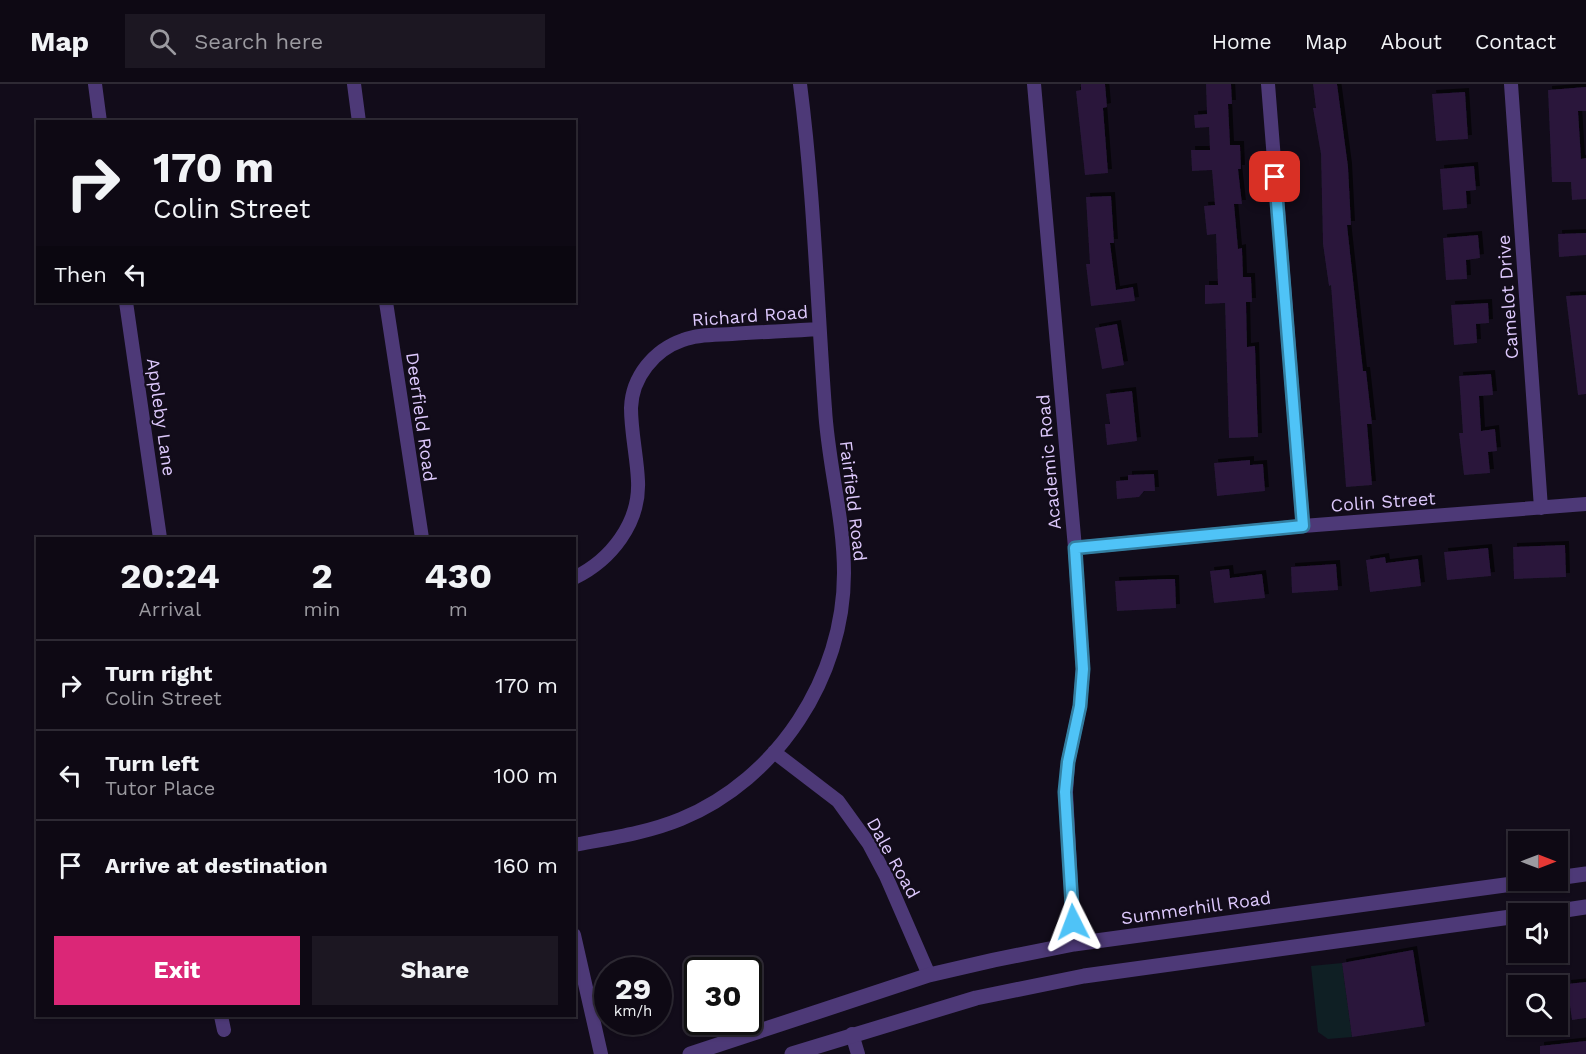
<!DOCTYPE html>
<html lang="en">
<head>
<meta charset="utf-8">
<style>
  :root { --surface:#0e0914; --page:#1c1722; --text:#f1f3f6; --muted:#9b9aa0; --line:#2e2a34; --accent:#db2777 }
  body { margin:0; font-family:"Work Sans",sans-serif; background:var(--page); color:var(--text); height:100vh; display:flex; flex-direction:column; font-size:22px; white-space:nowrap }
  * { box-sizing:border-box; margin:0 }
  p { font-size:20px; color:var(--muted) }
  .icon { flex:none; width:33px; height:33px; fill:none; stroke:currentColor; stroke-width:2; stroke-linecap:round; stroke-linejoin:round }
  .map { position:relative; flex:1; overflow:hidden }
  .details { position:absolute; left:36px; top:453px; width:540px; height:480px; display:flex; flex-direction:column; background:var(--surface); border-radius:0px; box-shadow:0 2px 4px #0004,0 0 0 2px var(--line) }
  .details>* { flex:none }
  .hud { position:absolute; left:36px; top:36px; width:540px; height:183px; border-radius:0px; box-shadow:0 2px 4px #0004,0 0 0 2px var(--line); background:#0e0914; color:var(--text); overflow:hidden }
  .needle { width:39px; rotate:90deg }
  .buttons { position:absolute; left:1508px; top:747px; display:grid; gap:12px }
  .buttons a { display:grid; place-items:center; width:60px; height:60px; border-radius:0px; background:var(--surface); box-shadow:0 2px 4px #0004,0 0 0 2px var(--line); font-size:30px }
  .speed { position:absolute; left:594px; top:873px; display:flex; gap:12px; font-size:30px; font-weight:700; text-align:center }
  .speed>* { display:grid; place-content:center; width:78px; height:78px; border-radius:50%; background:var(--surface); box-shadow:0 2px 4px #0004,0 0 0 2px var(--line); line-height:1 }
  .speed small { font-size:15px; font-weight:400 }
  .speed .limit { border:3px solid #111; border-radius:9px; background:#fff; color:#111 }
  .pin { position:absolute; display:grid; place-items:center; width:51px; height:51px; color:#fff; margin:-26px; border-radius:12px; box-shadow:0 3px 9px #0006 }
  .me { position:absolute; width:66px; margin:-33px; rotate:357deg; stroke-linejoin:round; filter:drop-shadow(0 0 4px #0008) }
  .turn { display:flex; align-items:center; gap:21px; height:126px; padding:0 18px; font-size:27px }
  .turn .icon { width:78px; height:78px; stroke-width:2.5 }
  .turn b { display:block; font-size:42px; line-height:51px }
  .then { display:flex; align-items:center; height:57px; padding:0 18px; background:#0003; gap:12px; font-size:22px }
  .eta { display:flex; justify-content:space-evenly; align-items:center; height:102px; text-align:center }
  .eta b { font-size:36px; font-weight:700; line-height:42px }
  .cta { display:flex; gap:12px; margin-top:auto; padding:12px 18px }
  .cta a { flex:1; height:69px; border-radius:0px; background:var(--accent); color:#fff; font-size:24px; font-weight:700; line-height:69px; text-align:center }
  .cta a+a { background:var(--page); color:var(--text) }
  ul { padding:0; list-style:none }
  li { display:flex; align-items:center; gap:18px; height:90px; padding:0 18px; border-top:2px solid var(--line) }
  li div { flex:1 }
  li b { display:block; font-size:22px }
  li em { font-style:normal }
  header { display:flex; align-items:center; gap:36px; box-sizing:border-box; height:84px; padding:0 30px; background:var(--surface); border-bottom:2px solid var(--line) }
  header strong { font-size:28px }
  nav { display:flex; gap:33px; margin-inline-start:auto; font-size:21px }
  .search { width:420px; height:54px; background:var(--page); display:flex; align-items:center; gap:15px; box-sizing:border-box; padding:0 21px; border-radius:0px; color:var(--muted); font-size:22px }
  .map>svg:first-child { display:block }
</style>
</head>
<body>
<header>
<strong>Map</strong>
<div class="search"><svg class="icon" aria-label="search" viewBox="0 0 24 24"><circle cx="10" cy="10" r="6"/><path d="M15 15l6 6"/></svg>Search here</div>
<nav><a>Home</a><a>Map</a><a>About</a><a>Contact</a></nav>
</header>
<div class="map">
<svg width="1586" height="970" viewBox="0 0 1586 970">
  <defs>
    <filter id="shadow"><feDropShadow dx="4" dy="-4" stdDeviation="0" flood-color="#0009"/></filter>
  </defs>
  <rect width="100%" height="100%" fill="#120c1a"/>
  <path fill="#0f1f24" d="M1342 879 1352 953 1328 955 1318 948 1311 882Z"/>
  <path fill="#29193a" filter="url(#shadow)" d="M1081 0H1105L1107 23 1103 24 1108 89 1085 91 1076 7 1081 6Z
    M1206 0H1231L1232 20H1228L1230 61H1240L1241 85H1238L1242 120H1234L1238 165 1242 164 1243 193H1251L1252 218H1246L1247 263 1255 262 1258 353 1229 354 1225 219 1205 220V201H1218L1216 150 1207 151 1204 122 1215 121 1212 86 1192 87 1191 66H1210L1209 43 1195 44 1194 31 1207 30Z
    M1313 0H1337L1348 83 1351 141H1347L1363 287H1366L1372 340H1367L1372 401 1346 403 1331 201 1329 202 1323 160 1321 70 1313 24H1316Z
    M1586 3V27H1578L1581 75 1586 74V115L1572 116 1571 98H1552L1548 6Z
    M1465 8 1468 55 1436 57 1432 10Z
    M1474 82 1476 106 1466 107 1467 124 1443 126 1440 85Z
    M1111 112 1114 159H1110L1116 206 1133 203 1135 217 1091 222 1086 180H1090L1086 113Z
    M1586 149V171L1559 173 1558 150Z
    M1478 151 1480 174 1466 176 1467 195 1446 196 1443 154Z
    M1586 211V310L1578 311 1566 212Z
    M1488 219 1489 239 1476 240 1477 259 1454 261 1451 221Z
    M1117 240 1124 281 1102 285 1095 244Z
    M1491 290 1493 311 1479 312 1481 347 1495 345 1497 367 1488 368 1490 389 1464 391 1459 349H1463L1459 292Z
    M1132 307 1137 357 1107 361 1105 340H1110L1106 310Z
    M1250 376V381L1263 380 1265 407 1217 412 1214 379Z
    M1154 390 1155 407H1144L1139 413 1117 415 1116 397 1128 396V391Z
    M1565 461 1566 493 1514 495 1513 463Z
    M1488 464 1491 492 1447 496 1444 468Z
    M1385 473 1386 479 1418 475 1421 502 1370 508 1366 476Z
    M1336 480 1338 506 1292 509 1291 483Z
    M1229 485 1230 494 1262 490 1265 514 1214 519 1210 487Z
    M1166 495H1175L1176 524 1117 527 1115 497Z
    M1413 866 1425 942 1352 953 1342 879Z
    M1586 898V934L1572 936 1567 900Z
    M1586 957V970H1540V962Z"/>
  <g fill="none" stroke-linecap="round" stroke-linejoin="round">
    <path stroke="#4d3977" stroke-width="14" d="M95 0 100 38
      M354 0 359 38
      M1034 0 1075 464 1083 585 1080 622 1068 678 1066 708 1074 860
      M1268 0 1303 442
      M1511 0 1541 424
      M126 218 160 454
      M386 218 422 454
      M1075 464 1303 442 1586 420
      M574 494C611 476 640 439 638 397 637 373 631 348 631 324 632 293 654 266 683 256 698 250 716 251 732 250 761 248 790 247 819 245
      M774 668 838 717 869 760 886 792 929 891
      M574 761C611 754 647 749 681 735 778 695 844 593 844 489 844 434 828 379 825 325 817 217 814 107 800 0
      M574 851 601 970
      M221 932 224 946
      M852 950 858 970"/>
    <path stroke="#4d3977" stroke-width="15" d="M1557 794 1586 790
      M1539 830 1586 823
      M690 970 929 891 994 876 1074 860 1541 796
      M792 970 976 914 1084 892 1518 832"/>
  </g>
  <g fill="none" stroke-linecap="round" stroke-linejoin="round">
    <g stroke="#337fa1" stroke-width="15">
      <path id="route" d="M1073 838 1065 708 1068 678 1080 622 1083 585 1075 464 1303 442 1275 93"/>
    </g>
    <use href="#route" stroke="#4fc3f7" stroke-width="10"/>
  </g>
  <g text-anchor="middle" stroke-width="4.5" stroke-linejoin="round" paint-order="stroke">
    <g font-size="18" fill="#ddc8fc" stroke="#120c1a">
      <text transform="translate(1508 213) rotate(-94)" y="6">Camelot Drive</text>
      <text transform="translate(750 232) rotate(-4)" y="6">Richard Road</text>
      <text transform="translate(161 333) rotate(82)" y="6">Appleby Lane</text>
      <text transform="translate(421 333) rotate(82)" y="6">Deerfield Road</text>
      <text transform="translate(1049 378) rotate(-95)" y="6">Academic Road</text>
      <text transform="translate(853 417) rotate(83)" y="6">Fairfield Road</text>
      <text transform="translate(1383 418) rotate(-4)" y="6">Colin Street</text>
      <text transform="translate(893 774) rotate(61)" y="6">Dale Road</text>
      <text transform="translate(1196 824) rotate(-8)" y="6">Summerhill Road</text>
    </g>
  </g>
</svg>
<div class="buttons">
<a><svg class="needle" viewBox="-14 -14 28 28"><path d="M0-13l5 13h-10z" fill="#e53935"/><path d="M0 13l5-13h-10z" fill="#9b9aa0"/></svg></a>
<a><svg class="icon" aria-label="sound" viewBox="0 0 24 24"><path d="M4 9h4l5-4v14l-5-4H4zM17 9q2 3 0 6"/></svg></a>
<a><svg class="icon" aria-label="search" viewBox="0 0 24 24"><circle cx="10" cy="10" r="6"/><path d="M15 15l6 6"/></svg></a>
</div>
<div class="speed"><div>29<small>km/h</small></div><div class="limit">30</div></div>
<div class="pin" style="left:1275px;top:93px;background:#d93025"><svg class="icon" aria-label="arrive" viewBox="0 0 24 24"><path d="M6 21V4h12l-3 4 3 4H6"/></svg></div>
<svg class="me" style="left:1073px;top:838px" viewBox="-20 -20 40 40"><path d="M0-17L14 15 0 8-14 15z" fill="#4fc3f7" stroke="#fff" stroke-width="4"/></svg>
<div class="hud">
<div class="turn"><svg class="icon" aria-label="right" viewBox="0 0 24 24"><path d="M7 20v-9h11M14 6l5 5-5 5"/></svg><div><b>170 m</b>Colin Street</div></div>
<div class="then">Then<svg class="icon" aria-label="left" viewBox="0 0 24 24"><path d="M17 20v-9H6M10 6l-5 5 5 5"/></svg></div>
</div>
<section class="details">
<div class="eta">
<div><b>20:24</b><p>Arrival</p></div>
<div><b>2</b><p>min</p></div>
<div><b>430</b><p>m</p></div>
</div>
<ul>
<li><svg class="icon" aria-label="right" viewBox="0 0 24 24"><path d="M7 20v-9h11M14 6l5 5-5 5"/></svg><div><b>Turn right</b><p>Colin Street</p></div><em>170 m</em></li>
<li><svg class="icon" aria-label="left" viewBox="0 0 24 24"><path d="M17 20v-9H6M10 6l-5 5 5 5"/></svg><div><b>Turn left</b><p>Tutor Place</p></div><em>100 m</em></li>
<li><svg class="icon" aria-label="arrive" viewBox="0 0 24 24"><path d="M6 21V4h12l-3 4 3 4H6"/></svg><div><b>Arrive at destination</b></div><em>160 m</em></li>
</ul>
<div class="cta"><a>Exit</a><a>Share</a></div>
</section>
</div>
</body>
</html>
